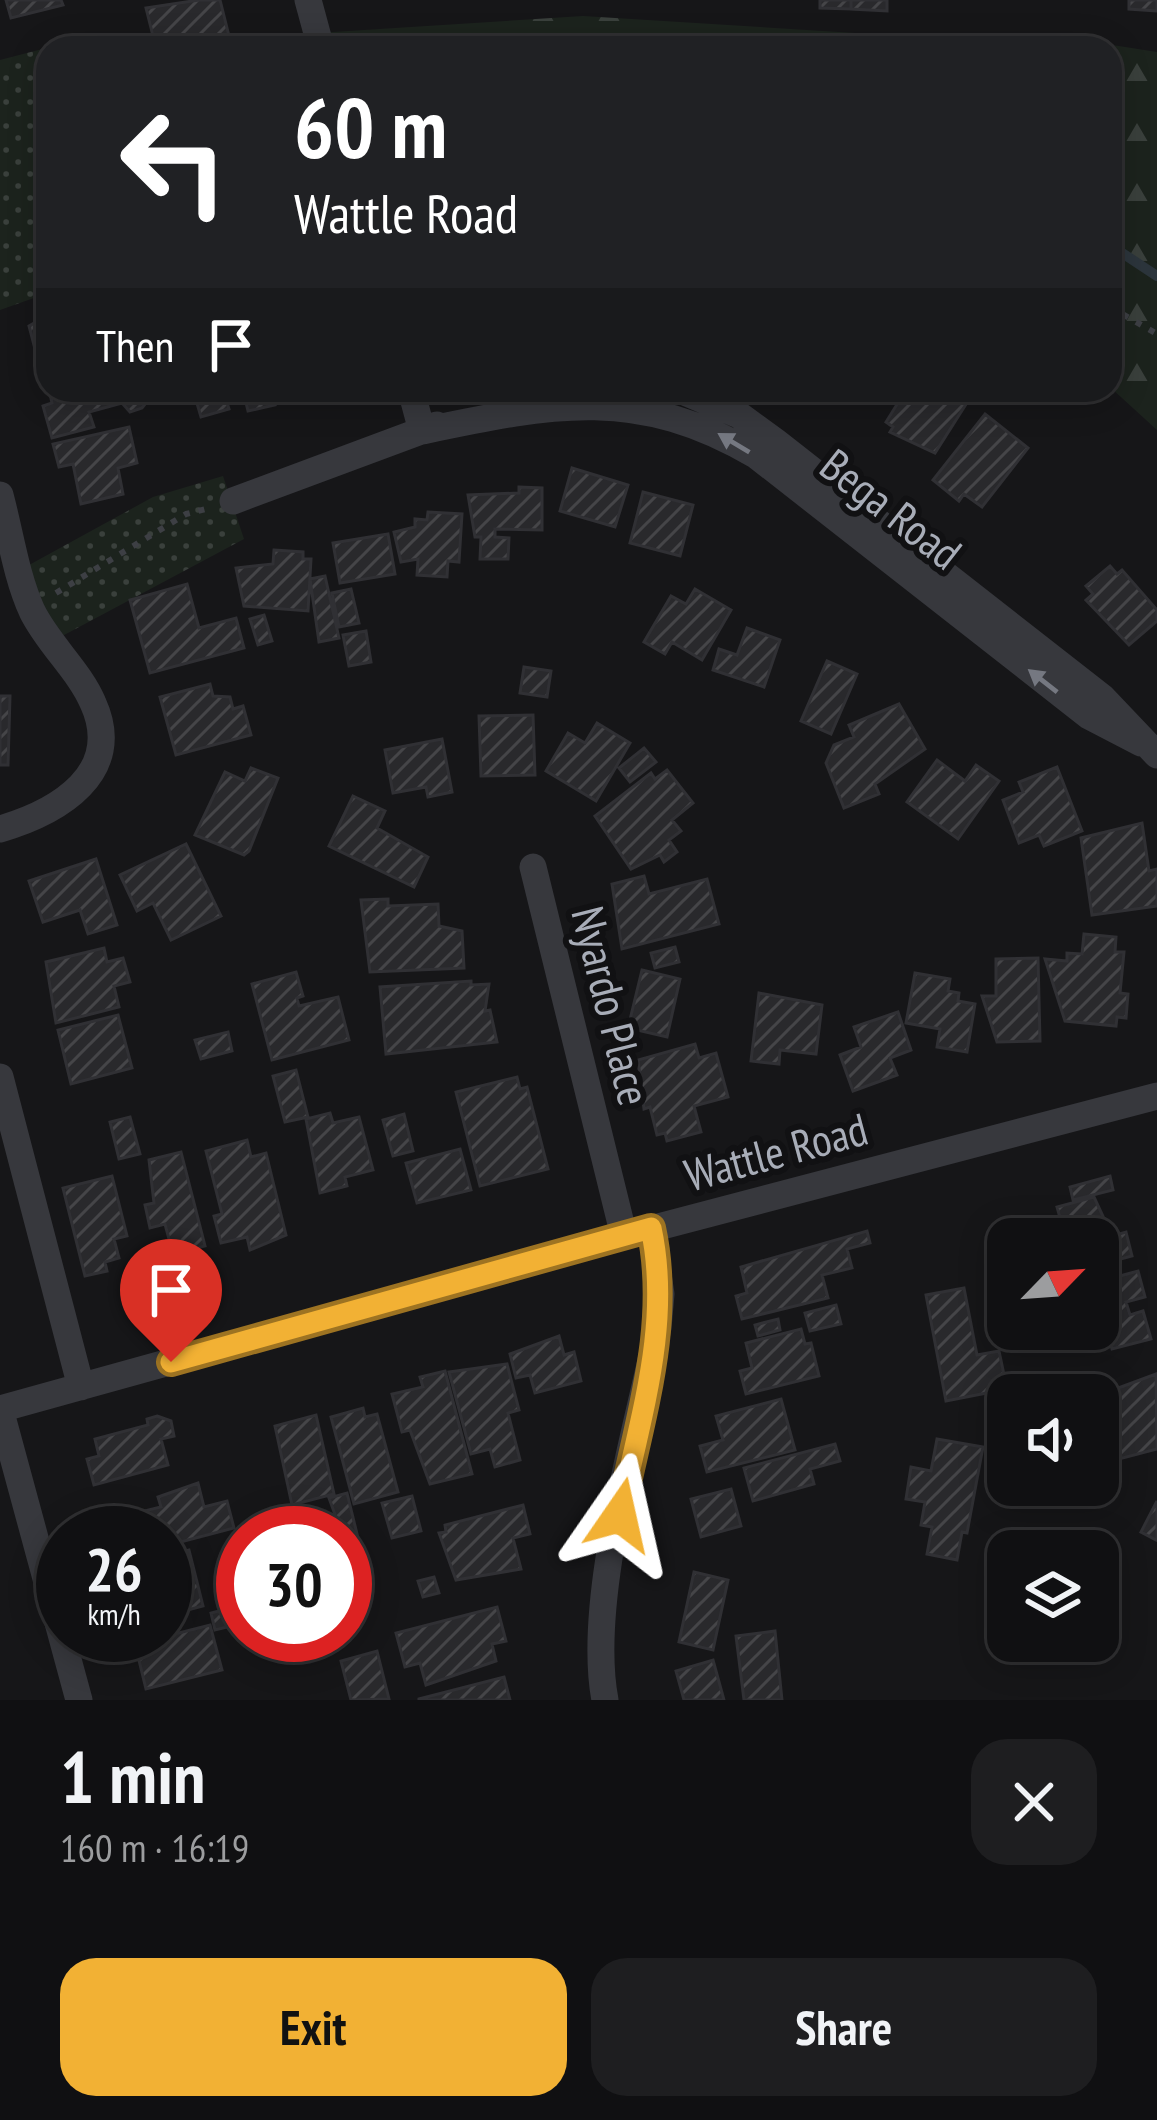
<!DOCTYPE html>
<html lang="en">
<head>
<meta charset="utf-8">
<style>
  :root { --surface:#101012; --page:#1e1e20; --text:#f1f3f6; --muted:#9c9d9f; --line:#303032; --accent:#f2b134 }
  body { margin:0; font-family:"PT Sans Narrow",sans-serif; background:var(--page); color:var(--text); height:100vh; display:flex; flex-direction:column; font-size:45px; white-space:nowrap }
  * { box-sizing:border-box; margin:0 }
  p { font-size:39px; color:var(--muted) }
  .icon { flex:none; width:66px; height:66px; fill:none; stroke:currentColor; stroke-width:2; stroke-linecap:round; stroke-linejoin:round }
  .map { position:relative; height:1700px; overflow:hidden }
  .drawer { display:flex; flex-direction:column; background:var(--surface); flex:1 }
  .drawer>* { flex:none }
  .top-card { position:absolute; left:36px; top:36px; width:1086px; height:366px; border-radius:36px; box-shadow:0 6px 30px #0003,0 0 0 3px var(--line); background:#202124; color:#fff; overflow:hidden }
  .needle { width:78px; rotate:65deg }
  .tools { position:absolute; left:987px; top:1218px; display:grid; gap:24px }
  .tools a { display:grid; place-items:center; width:132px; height:132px; border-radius:24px; background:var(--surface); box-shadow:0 6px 30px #0003,0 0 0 3px var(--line); font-size:60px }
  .speed { position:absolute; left:36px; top:1506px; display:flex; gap:24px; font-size:60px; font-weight:700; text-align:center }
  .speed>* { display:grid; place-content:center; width:156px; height:156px; border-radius:50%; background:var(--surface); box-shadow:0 6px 30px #0003,0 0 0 3px var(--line); line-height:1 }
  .speed small { font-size:30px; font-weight:400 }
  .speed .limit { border:18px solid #d22; background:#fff; color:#111 }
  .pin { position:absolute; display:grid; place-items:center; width:102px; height:102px; color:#fff; margin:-123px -51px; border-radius:50% 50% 50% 0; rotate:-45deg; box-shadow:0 0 12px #0007 }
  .pin .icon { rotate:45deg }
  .me { position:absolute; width:132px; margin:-66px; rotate:11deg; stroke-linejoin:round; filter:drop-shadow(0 0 9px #0008) }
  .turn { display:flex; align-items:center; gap:42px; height:252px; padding:0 60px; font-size:54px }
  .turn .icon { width:156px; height:156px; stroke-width:2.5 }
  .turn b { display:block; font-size:84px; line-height:102px }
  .then { display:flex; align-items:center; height:114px; padding:0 60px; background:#0003; gap:24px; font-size:45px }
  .round { display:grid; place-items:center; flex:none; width:126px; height:126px; border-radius:36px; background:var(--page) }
  .overview { display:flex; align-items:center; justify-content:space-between; height:204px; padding:0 60px }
  h1 { font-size:72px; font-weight:600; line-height:90px }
  .primary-button { display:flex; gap:24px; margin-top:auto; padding:24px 60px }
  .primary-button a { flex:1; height:138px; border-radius:36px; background:var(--accent); color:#111; font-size:48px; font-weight:600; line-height:138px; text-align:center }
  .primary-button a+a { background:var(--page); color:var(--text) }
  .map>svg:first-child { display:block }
</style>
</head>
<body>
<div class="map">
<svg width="1157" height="1700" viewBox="0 0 1157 1700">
  <defs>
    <pattern id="grass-dots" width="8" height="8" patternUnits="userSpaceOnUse" patternTransform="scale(3)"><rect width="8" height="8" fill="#1c231d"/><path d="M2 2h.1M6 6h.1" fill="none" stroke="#3a403c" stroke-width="1.8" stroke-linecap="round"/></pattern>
    <pattern id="forest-firs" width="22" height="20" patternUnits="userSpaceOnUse" patternTransform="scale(3)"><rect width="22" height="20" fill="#1c231d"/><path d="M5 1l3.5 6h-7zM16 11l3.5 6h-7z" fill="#3a403c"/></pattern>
    <pattern id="building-hatch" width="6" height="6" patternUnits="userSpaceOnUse" patternTransform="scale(3)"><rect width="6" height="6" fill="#29292c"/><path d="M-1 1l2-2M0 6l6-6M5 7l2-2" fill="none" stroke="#454548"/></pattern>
  </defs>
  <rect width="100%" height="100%" fill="#161618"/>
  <path fill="url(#grass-dots)" d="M100 34 104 48H48V293L0 310V60Z
    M223 476 244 539 51 642 20 570 153 497Z"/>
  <path fill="url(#forest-firs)" d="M583 16 936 38 1080 40 1157 52V430L1110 387V48H321L317 33Z"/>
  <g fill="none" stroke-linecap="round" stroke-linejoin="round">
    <path stroke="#2c353c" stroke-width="10" d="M1110 245 1157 276"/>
  </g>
  <path fill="url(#building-hatch)" stroke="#303034" stroke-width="3" d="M6 0H61L63 5 11 18Z
    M199 0H220L231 44 156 48 146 8Z
    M820 0H851V9L820 8Z
    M851 0H887V11L851 9Z
    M1129 0H1157V11L1129 9Z
    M48 301V354L46 347 35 349 29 326 48 315Z
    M49 390H147L150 398 142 408 130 412 122 403 89 412 94 427 52 438 43 406 52 403Z
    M193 390H233V391L224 393 229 409 201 417Z
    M243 390H271L275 405 248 411Z
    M906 390H975L935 453 890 432 893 427 886 422Z
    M985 414 1028 448 982 507 964 494 959 501 933 480Z
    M129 427 137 463 118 468 123 494 81 504 73 464 59 467 53 444Z
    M572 468 628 485 615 527 560 511Z
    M519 487 542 488V530L495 529V537L509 538 508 559H480L481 537H475L468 495 519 493Z
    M643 492 693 505 680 556 630 543Z
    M428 512 462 514 459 562 448 561 447 577 417 575 418 559 401 562 394 532 415 527V519L427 520Z
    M388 534 395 574 340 583 333 543Z
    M274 550 303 552V559H311L308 611 244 606 236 568 273 564Z
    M1110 566 1117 574 1122 570 1157 610V621L1129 645 1086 600 1093 594 1086 586Z
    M325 576 339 638 319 642 310 579Z
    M187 584 199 628 236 618 244 648 150 673 130 600Z
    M351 589 359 623 339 627 332 593Z
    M695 589 731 610 702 660 672 642 665 654 644 642 671 596 686 604Z
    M264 615 272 641 258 645 250 619Z
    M747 628 780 640 764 687 713 670 719 649 737 655Z
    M366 631 371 662 349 666 343 635Z
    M827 661 857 674 831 734 801 721Z
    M524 667 551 671 547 697 520 693Z
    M210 684 213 696 230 697 233 709 243 706 251 735 176 755 160 697Z
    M0 696H10L8 765H0Z
    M899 704 925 749 875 784 879 794 844 808 826 763 834 745 854 737 849 725Z
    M533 715 535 775 481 776 479 716Z
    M597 723 630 743 596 801 546 771 568 733 585 743Z
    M442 739 452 792 428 797 426 787 393 793 385 750Z
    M644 748 656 762 630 782 619 768Z
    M937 760 965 781 976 765 999 781 958 839 907 802Z
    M1057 767 1082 831 1044 846 1039 835 1019 843 1003 800 1023 792 1019 782Z
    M251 768 278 778 249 851 244 855 195 835 225 772 245 781Z
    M667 770 693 803 672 820 681 831 669 840 677 852 664 862 660 855 631 869 595 816 651 773 655 779Z
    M353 796 385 811 377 828 428 857 414 887 329 846Z
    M1142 823 1149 871 1157 869V906L1092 915 1081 838Z
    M186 844 221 916 171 940 153 903 137 911 120 875Z
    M96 859 117 925 88 934 80 910 43 922 29 881Z
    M644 876 649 894 707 879 719 924 622 949 612 884Z
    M388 899V906L438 904 439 926 462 931 464 968 370 972 361 900Z
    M1084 934 1116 937 1115 952H1124L1120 993 1128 994 1126 1018 1117 1017 1116 1026 1065 1021 1045 959 1067 961V953L1082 954Z
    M675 947 679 962 655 968 651 953Z
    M104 948 107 962 123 958 130 982 114 986 119 1007 56 1023 46 962Z
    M1038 958 1040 1041 997 1042 982 996H996V959Z
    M642 970 680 979 667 1037 628 1028Z
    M296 972 303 996 297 998 299 1006 338 997 349 1040 272 1060 252 984Z
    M915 973 950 979 948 991 959 993 958 1001 975 1004 967 1052 937 1047 940 1029 906 1023Z
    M471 981V985L489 984 485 1011 490 1010 497 1042 386 1054 380 987Z
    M759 993 822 1005 816 1054 780 1050 779 1064 751 1061Z
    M898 1012 911 1050 890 1058 897 1075 853 1091 840 1055 861 1047 854 1027Z
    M118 1015 132 1068 71 1084 58 1030Z
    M228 1032 232 1051 201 1059 195 1040Z
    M695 1044 699 1058 716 1053 728 1097 694 1106 701 1132 667 1141 665 1133 657 1135 650 1107 644 1109 638 1060Z
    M296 1070 308 1117 285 1122 273 1076Z
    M517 1077 520 1089 527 1087 548 1169 480 1186 456 1092Z
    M330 1113 333 1123 359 1117 373 1170 345 1177 347 1186 320 1193 306 1119Z
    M404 1114 413 1151 393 1156 383 1120Z
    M130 1117 140 1154 119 1159 110 1122Z
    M247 1140 251 1157 266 1153 286 1235 250 1250 247 1237 221 1243 214 1216 222 1214 206 1151Z
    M460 1149 471 1190 417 1203 406 1163Z
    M181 1152 205 1246 182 1252 179 1241 170 1243 165 1224 150 1228 145 1205 154 1203 149 1160Z
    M112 1176 127 1236 114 1239 119 1258 105 1262 107 1271 85 1276 63 1188Z
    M1110 1176 1113 1190 1073 1200 1070 1187Z
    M1094 1197 1112 1236 1126 1232 1132 1256 1098 1265V1239H1066L1057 1207Z
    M867 1231 870 1243 847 1249 852 1268 822 1275 828 1298 742 1319 736 1296 747 1293 741 1267Z
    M1138 1271 1145 1297 1126 1302 1130 1315 1143 1311 1151 1339 1112 1349 1107 1333 1088 1338 1085 1329H1098V1282Z
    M964 1288 977 1355 999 1351 1007 1389 946 1401 926 1295Z
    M836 1305 841 1324 810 1331 805 1313Z
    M778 1319 780 1330 758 1336 755 1325Z
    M801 1329 805 1344 811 1343 819 1376 746 1394 740 1371 752 1368 746 1343Z
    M559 1336 564 1355 574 1352 581 1381 535 1393 530 1375 516 1378 510 1354Z
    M507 1364 519 1410 508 1413 520 1460 495 1467 490 1449 471 1454 449 1372Z
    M445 1371 472 1474 430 1484 410 1430 402 1432 392 1394 423 1387 420 1377Z
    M1156 1374 1157 1449 1119 1459 1102 1394Z
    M781 1399 795 1450 707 1472 700 1446 723 1440 716 1416Z
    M363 1408 365 1417 377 1414 398 1492 354 1504 331 1417Z
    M316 1415 334 1494 292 1505 275 1426Z
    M157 1416 171 1421 174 1436 161 1439 168 1465 94 1485 87 1459 99 1456 95 1439 148 1425 147 1419Z
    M937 1439 983 1447 967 1533 962 1532 957 1560 927 1554 932 1527 921 1525 925 1502 906 1499 911 1467 931 1471Z
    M835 1444 840 1461 810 1469 814 1484 753 1501 744 1468Z
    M198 1483 204 1507 227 1501 234 1528 165 1546V1533H150L144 1511 161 1507 158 1497Z
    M731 1489 741 1526 701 1537 691 1499Z
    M347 1493 358 1538 345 1542 329 1498Z
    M412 1496 421 1531 392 1538 382 1503Z
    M1157 1501V1538L1156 1540 1141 1532Z
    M523 1505 530 1534 513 1538 521 1569 456 1580 439 1533 446 1532 445 1525Z
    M189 1550 203 1606 165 1616V1556Z
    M694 1572 728 1580 713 1650 679 1642Z
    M434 1577 439 1593 423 1597 418 1581Z
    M242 1605 243 1623 215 1630 211 1613Z
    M497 1607 506 1641 492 1644 496 1661 426 1685 420 1663 405 1667 396 1633Z
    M210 1625 222 1670 146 1689 135 1644Z
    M775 1631 782 1700H744L736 1636Z
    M111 1635H159L115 1647Z
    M377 1651 389 1699 351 1700 341 1661Z
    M713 1660 724 1700H684L676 1671Z
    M504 1677 510 1700H419V1699Z"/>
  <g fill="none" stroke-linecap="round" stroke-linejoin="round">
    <path stroke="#3d3f44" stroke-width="6" stroke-dasharray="6 9" stroke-linecap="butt" d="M1110 307 1157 334
      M56 593 186 514 206 509"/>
    <path stroke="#37383d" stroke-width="27" d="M308 0 321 48
      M411 390 422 431
      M680 390 739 415 776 442 1103 698 1157 755
      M422 431C551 404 637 385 757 456L1089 716 1141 743
      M0 495C10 532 16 576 32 611 48 644 79 670 93 703 125 773 58 812 0 829
      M233 501 437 425
      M533 867 624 1236
      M0 1077 81 1387
      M79 1700 0 1409 624 1236 1157 1096
      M605 1700C586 1600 637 1431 658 1328L661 1294 651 1229"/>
  </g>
  <defs><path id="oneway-solid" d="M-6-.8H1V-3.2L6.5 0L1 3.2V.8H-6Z" transform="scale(3)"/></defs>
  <g fill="#757881">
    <use href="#oneway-solid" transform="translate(734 443) rotate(-149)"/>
    <use href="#oneway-solid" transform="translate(1043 681) rotate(-142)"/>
  </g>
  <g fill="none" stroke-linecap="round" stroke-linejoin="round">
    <g stroke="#9d7322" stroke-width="30">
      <path id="route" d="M171 1362 651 1228C672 1325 639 1420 620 1515"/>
    </g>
    <use href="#route" stroke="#f2b134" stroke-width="21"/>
  </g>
  <g text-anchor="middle" stroke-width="12" stroke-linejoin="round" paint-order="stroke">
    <g font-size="45" fill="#a8adb8" stroke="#111113">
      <text transform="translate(891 509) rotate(38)" y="16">Bega Road</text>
      <text transform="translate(611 1006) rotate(76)" y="16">Nyardo Place</text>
      <text transform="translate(776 1152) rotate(-15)" y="16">Wattle Road</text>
    </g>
  </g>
</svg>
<div class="tools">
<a><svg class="needle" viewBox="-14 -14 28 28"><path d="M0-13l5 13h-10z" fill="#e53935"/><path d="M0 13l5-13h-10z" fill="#9c9d9f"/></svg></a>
<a><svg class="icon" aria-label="sound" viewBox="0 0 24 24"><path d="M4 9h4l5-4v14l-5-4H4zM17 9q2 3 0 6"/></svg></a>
<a><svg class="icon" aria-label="layers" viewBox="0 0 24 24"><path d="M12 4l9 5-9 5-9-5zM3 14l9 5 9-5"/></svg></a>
</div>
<div class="speed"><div>26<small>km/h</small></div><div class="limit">30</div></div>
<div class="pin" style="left:171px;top:1362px;background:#d93025"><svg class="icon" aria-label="arrive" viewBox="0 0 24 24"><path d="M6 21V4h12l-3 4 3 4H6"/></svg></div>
<svg class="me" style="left:620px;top:1515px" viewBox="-20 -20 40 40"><path d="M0-17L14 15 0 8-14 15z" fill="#f2b134" stroke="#fff" stroke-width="4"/></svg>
<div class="top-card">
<div class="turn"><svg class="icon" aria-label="left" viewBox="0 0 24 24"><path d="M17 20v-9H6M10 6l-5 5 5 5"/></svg><div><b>60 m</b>Wattle Road</div></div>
<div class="then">Then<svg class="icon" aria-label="arrive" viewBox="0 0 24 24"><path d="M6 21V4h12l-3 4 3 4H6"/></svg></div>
</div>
</div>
<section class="drawer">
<div class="overview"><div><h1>1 min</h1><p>160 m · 16:19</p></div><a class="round"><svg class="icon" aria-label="close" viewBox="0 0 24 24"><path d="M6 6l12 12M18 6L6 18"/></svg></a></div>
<div class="primary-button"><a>Exit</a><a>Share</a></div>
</section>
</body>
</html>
